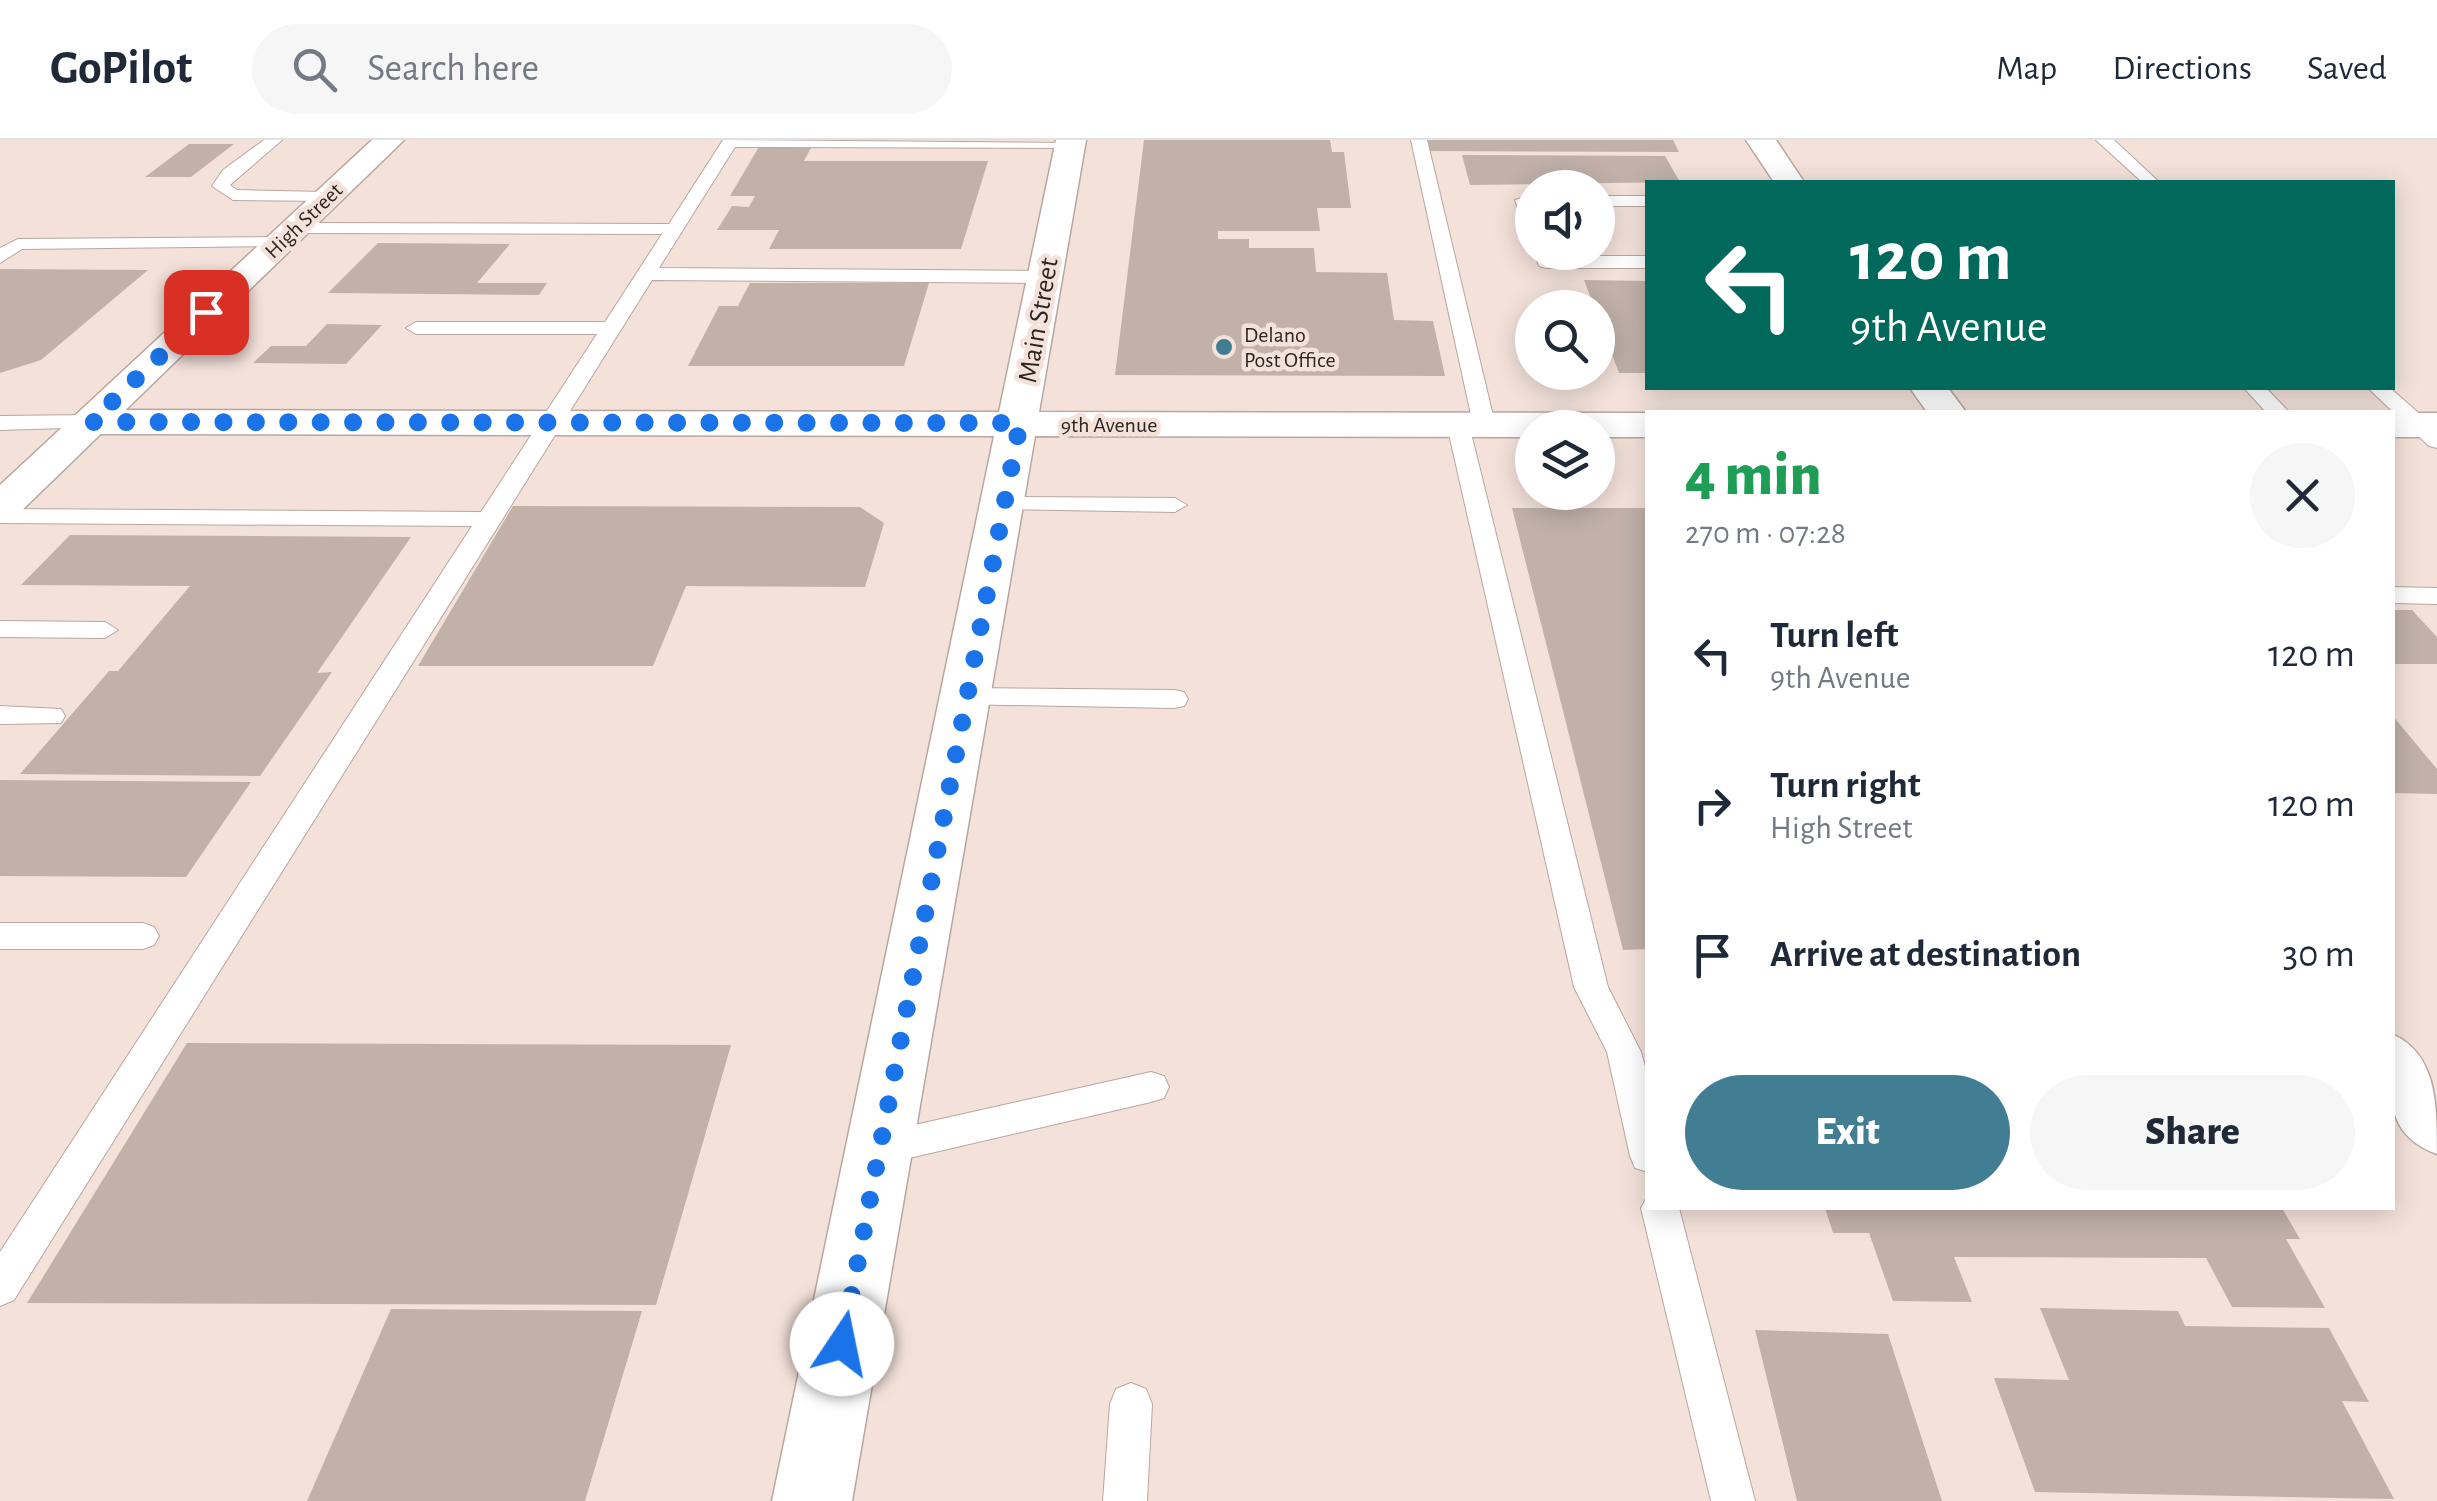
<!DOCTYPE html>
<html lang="en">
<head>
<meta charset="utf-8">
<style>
  :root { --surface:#fff; --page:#f6f6f7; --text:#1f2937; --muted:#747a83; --line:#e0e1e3; --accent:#417e94 }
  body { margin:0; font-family:"Alegreya Sans",sans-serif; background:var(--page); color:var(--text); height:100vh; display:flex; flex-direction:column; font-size:38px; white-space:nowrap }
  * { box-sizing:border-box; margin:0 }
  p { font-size:32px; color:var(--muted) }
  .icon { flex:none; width:55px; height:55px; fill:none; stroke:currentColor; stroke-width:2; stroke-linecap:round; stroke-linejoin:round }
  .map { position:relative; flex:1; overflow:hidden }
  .drawer { position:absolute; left:1645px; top:270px; width:750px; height:800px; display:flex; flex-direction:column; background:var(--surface); border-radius:0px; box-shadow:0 5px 25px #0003 }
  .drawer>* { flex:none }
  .top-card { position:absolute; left:1645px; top:40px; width:750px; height:210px; border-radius:0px; box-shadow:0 5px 25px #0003; background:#00695c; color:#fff; overflow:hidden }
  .fabs { position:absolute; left:1515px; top:30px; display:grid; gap:20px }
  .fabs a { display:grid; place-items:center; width:100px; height:100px; border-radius:50%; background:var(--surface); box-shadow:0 5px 25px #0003; font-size:50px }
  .pin { position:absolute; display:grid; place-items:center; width:85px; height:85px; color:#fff; margin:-42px; border-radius:20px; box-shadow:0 5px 15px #0006 }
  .me { position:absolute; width:110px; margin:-55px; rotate:11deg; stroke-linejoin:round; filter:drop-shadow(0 0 8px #0008) }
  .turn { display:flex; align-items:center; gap:35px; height:210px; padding:0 40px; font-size:45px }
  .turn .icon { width:130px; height:130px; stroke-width:2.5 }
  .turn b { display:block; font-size:70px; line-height:85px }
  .round { display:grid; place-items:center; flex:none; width:105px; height:105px; border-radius:52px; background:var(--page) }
  .overview { display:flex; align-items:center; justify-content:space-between; height:170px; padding:0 40px }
  h1 { font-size:60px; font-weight:800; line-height:75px; color:#1e9e55 }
  .action { display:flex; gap:20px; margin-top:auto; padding:20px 40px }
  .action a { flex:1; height:115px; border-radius:60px; background:var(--accent); color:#fff; font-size:40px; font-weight:800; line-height:115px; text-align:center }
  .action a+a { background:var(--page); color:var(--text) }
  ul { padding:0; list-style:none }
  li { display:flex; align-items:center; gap:30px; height:150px; padding:0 40px }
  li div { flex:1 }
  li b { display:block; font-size:38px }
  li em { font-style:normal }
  header { display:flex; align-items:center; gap:60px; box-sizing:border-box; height:140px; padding:0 50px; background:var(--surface); border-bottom:2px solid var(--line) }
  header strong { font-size:48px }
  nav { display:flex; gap:55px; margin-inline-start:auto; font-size:35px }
  .search { width:700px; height:90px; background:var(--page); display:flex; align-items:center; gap:25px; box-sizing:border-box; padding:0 35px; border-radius:55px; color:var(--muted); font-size:38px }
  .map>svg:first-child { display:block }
</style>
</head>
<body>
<header>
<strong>GoPilot</strong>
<div class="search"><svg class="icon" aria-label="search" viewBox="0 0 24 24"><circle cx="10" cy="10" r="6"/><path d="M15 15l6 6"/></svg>Search here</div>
<nav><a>Map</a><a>Directions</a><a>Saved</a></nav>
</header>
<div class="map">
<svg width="2437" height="1361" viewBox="0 0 2437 1361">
  <rect width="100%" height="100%" fill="#f4e2da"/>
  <path fill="#c1b1a9" d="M763 0H815L804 21H988L961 109H769L779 90H717L732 66 749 67 755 56H730Z
    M1144 0H1330L1332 12H1344L1351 68H1317L1320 91H1218V99H1249V108H1314L1316 132 1387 133 1394 180 1433 181 1445 236 1115 235Z
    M1426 0H1673L1679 12 1429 11Z
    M189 4H234L191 37H145Z
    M1462 15 1665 16 1680 42 1470 45Z
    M378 103 510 104 477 143H547L539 155 328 153Z
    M0 129 148 130 41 220 0 233Z
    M1584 140 1648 141V233H1619Z
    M750 143H929L904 226H688L719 166H738Z
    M327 184 382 185 346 224 253 223 271 206H306Z
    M513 366 860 367 884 383 865 447 686 446 653 526H418Z
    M1512 368H1648V809L1623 810Z
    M70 395 411 397 317 533 332 532 260 636 20 634 109 531H118L190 446 21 445Z
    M2392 470H2412L2437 497V524H2392Z
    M2392 575 2437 629V654L2392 653Z
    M0 640 251 642 186 737 0 736Z
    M187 903 731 905 656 1165 27 1163Z
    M1825 1068H2282L2300 1099H2286L2325 1168 2232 1167 2206 1118 1954 1117 1972 1162 1893 1161 1869 1093H1833Z
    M2040 1168 2178 1171 2185 1186 2329 1188 2369 1262 2342 1261 2394 1359 2035 1352 1994 1238 2069 1240Z
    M391 1169 642 1171 585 1361H307Z
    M1755 1190 1888 1194 1942 1361H1797Z"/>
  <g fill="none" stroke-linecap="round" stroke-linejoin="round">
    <g stroke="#b8a79f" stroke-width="2">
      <path id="service" d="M264 0H282L230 45 237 50 325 52 331 53V61L233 60 212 46 223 30Z
        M723 0 1078 3 1070 8 735 7 659 128 1044 131 1053 137 1044 143 652 140 14 1160 0 1166V1112L472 386 0 383V369L481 372 597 194H416L406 188 416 182H605L662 94 294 93 285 88 294 83 669 84Z
        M1411 0H1427L1495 284 1492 289H1476L1473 284Z
        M2096 0H2114L2159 42H2142Z
        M1532 55V88L1523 83 1515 60Z
        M1598 56H1648V66H1598Z
        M280 97 286 98V106L22 109 0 123V108L18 99Z
        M1534 112H1552L1554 116H1648V128H1546L1539 126Z
        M2244 248H2266L2289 272H2266Z
        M2368 248H2390L2437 289V308L2429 306Z
        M91 275 99 277 102 282 99 287 0 290V276Z
        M1458 278 1469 285 1608 847 1641 912 1648 937V1032L1635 1028 1630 1016 1607 912 1574 847 1447 285Z
        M1004 357 1175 358 1187 365 1175 372 996 369 992 364Z
        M2392 447 2437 448V464L2392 463Z
        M0 481 105 482 118 490 105 498 0 497Z
        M966 548 1174 550 1184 552 1188 559 1184 566 1174 568 956 564 952 557 956 550Z
        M0 566 61 569 65 576 61 583 0 584Z
        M0 783H143L154 787 159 796 154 805 143 809H0Z
        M1151 932 1164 936 1169 947 1164 958 1151 962 879 1025 866 1021 861 1009 866 997 879 993Z
        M1648 1055V1068H1679L1755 1361H1711L1641 1068Z
        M1131 1243 1146 1249 1152 1264 1147 1361H1103L1110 1264 1116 1249Z"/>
    </g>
    <g stroke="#b8a79f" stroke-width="3">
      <path id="minor" d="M1056 0H1086L1039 272 1648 273V297H1598V288H1532V297L1035 296 852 1361H772L994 296 91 294 77 290 71 282 77 274 91 270 999 272Z
        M1746 0H1776L1804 42H1774Z
        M1910 248H1948L1966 272H1927Z
        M2392 273H2437V297H2392Z
        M2392 894C2437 914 2437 964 2437 1014 2379 993 2392 946 2392 894Z"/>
    </g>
    <g stroke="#b8a79f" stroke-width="3">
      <path id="secondary" d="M372 0H404L15 377 0 381V345Z"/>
    </g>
    <use href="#service" fill="#fff" fill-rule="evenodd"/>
    <use href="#minor" fill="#fff" fill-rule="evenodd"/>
    <use href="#secondary" fill="#fff" fill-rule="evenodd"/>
  </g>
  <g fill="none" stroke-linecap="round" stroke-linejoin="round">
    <path stroke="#1a73e8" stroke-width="18" stroke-dasharray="0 32.4" d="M206 172 91 282 1020 283 842 1204"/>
  </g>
  <circle fill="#417e94" stroke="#f4e2da" stroke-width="4" cx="1224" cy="207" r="10"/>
  <g text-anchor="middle" stroke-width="9" stroke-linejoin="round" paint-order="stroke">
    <g font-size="22" fill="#2c2623" stroke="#f4e2da">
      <text transform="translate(303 80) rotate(-44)" y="8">High Street</text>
      <text x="1109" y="292">9th Avenue</text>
    </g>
    <g font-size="22" fill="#2c2623" stroke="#f4e2da" text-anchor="start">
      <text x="1244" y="202">Delano<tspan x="1244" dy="25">Post Office</tspan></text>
    </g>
    <g font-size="28" fill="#2c2623" stroke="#f4e2da">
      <text transform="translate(1037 180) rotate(-80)" y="10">Main Street</text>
    </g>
  </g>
</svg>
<div class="fabs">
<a><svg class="icon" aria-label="sound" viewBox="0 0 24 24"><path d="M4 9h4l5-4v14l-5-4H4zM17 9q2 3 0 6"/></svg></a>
<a><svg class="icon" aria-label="search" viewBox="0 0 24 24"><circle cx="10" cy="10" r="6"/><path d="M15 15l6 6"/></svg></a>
<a><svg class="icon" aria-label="layers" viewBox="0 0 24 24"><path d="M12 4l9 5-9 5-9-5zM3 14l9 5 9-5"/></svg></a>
</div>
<div class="pin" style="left:206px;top:172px;background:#d93025"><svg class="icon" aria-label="arrive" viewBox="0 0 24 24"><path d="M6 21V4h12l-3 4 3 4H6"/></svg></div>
<svg class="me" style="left:842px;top:1204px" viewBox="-20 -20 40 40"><circle r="19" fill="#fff"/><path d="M0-13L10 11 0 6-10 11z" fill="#1a73e8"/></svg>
<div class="top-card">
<div class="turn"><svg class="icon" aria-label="left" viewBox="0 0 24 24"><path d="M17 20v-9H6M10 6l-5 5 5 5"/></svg><div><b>120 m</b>9th Avenue</div></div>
</div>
<section class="drawer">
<div class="overview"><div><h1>4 min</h1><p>270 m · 07:28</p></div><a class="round"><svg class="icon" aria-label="close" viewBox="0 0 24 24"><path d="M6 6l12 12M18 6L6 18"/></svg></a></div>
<ul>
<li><svg class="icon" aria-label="left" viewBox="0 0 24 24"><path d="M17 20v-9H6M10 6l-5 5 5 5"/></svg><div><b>Turn left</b><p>9th Avenue</p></div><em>120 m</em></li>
<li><svg class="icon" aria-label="right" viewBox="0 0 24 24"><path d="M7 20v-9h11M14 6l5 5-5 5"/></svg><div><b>Turn right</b><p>High Street</p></div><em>120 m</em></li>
<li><svg class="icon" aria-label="arrive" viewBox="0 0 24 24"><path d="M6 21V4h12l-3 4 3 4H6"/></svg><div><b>Arrive at destination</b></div><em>30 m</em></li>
</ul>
<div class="action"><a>Exit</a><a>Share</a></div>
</section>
</div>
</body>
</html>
